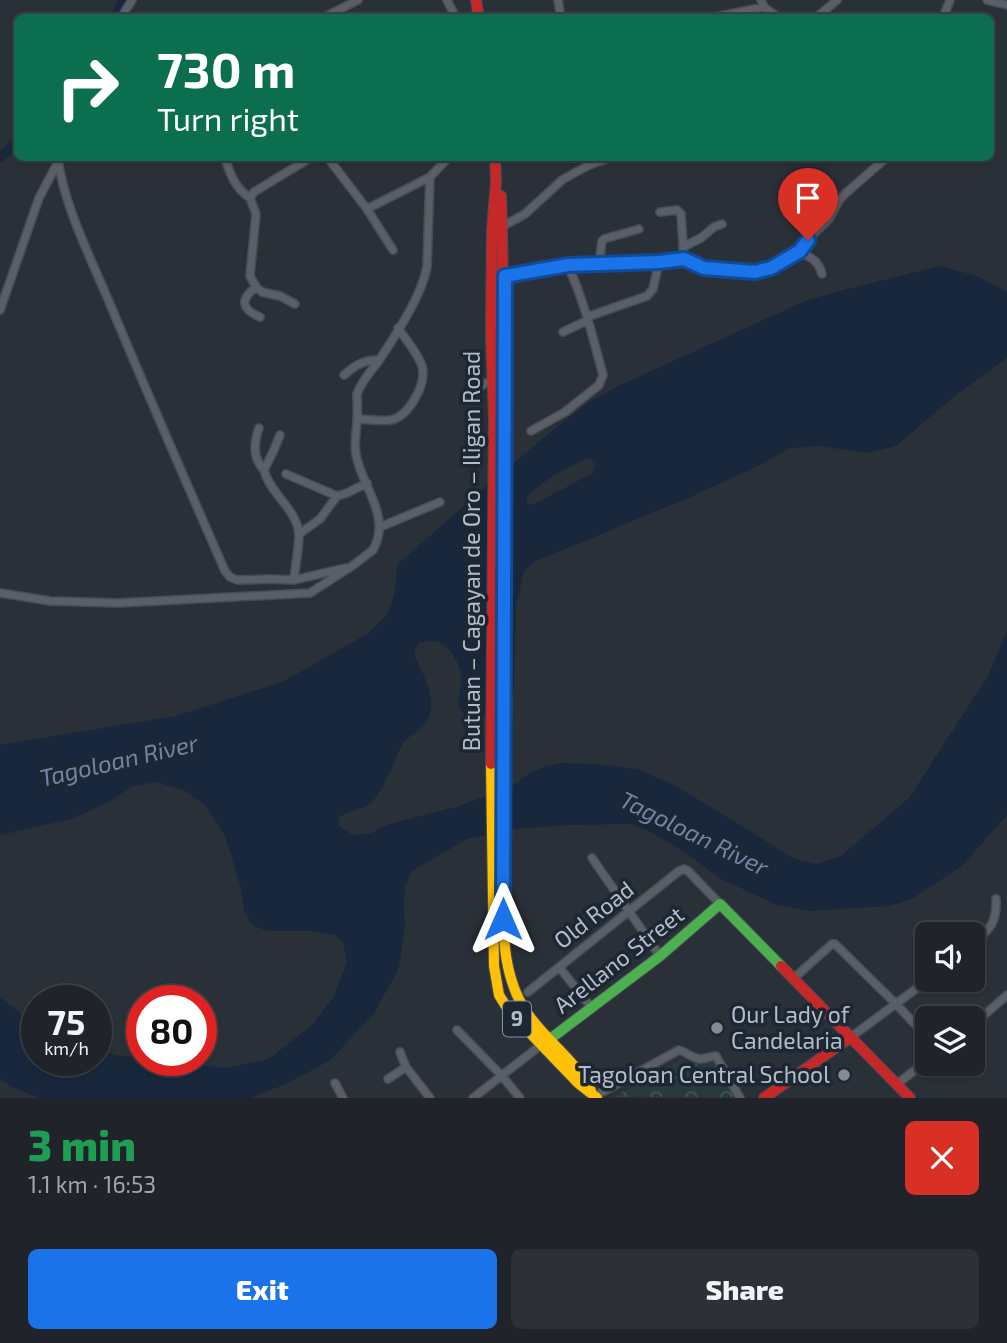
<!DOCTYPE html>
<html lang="en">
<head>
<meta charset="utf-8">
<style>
  :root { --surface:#20242a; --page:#2d3036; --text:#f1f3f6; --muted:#a2a4a8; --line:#3d4147; --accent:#1a73e8 }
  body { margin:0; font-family:"Exo 2",sans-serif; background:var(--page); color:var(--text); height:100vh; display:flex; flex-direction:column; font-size:26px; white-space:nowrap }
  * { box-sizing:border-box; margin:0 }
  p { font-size:23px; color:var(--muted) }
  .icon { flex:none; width:38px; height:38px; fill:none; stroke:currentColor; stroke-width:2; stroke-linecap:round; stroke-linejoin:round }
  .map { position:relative; height:1098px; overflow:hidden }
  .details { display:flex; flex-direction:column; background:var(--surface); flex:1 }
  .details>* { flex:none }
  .guide { position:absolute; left:14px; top:14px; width:980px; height:147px; border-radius:10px; box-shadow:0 2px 5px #0004,0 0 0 2px var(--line); background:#0b6e4f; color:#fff; overflow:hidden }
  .controls { position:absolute; left:915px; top:922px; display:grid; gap:14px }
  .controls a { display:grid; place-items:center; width:70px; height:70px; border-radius:10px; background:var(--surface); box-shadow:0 2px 5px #0004,0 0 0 2px var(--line); font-size:35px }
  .speed { position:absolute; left:21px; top:985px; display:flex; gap:14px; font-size:35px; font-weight:700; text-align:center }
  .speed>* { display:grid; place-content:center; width:91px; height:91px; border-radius:50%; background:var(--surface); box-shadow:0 2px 5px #0004,0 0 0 2px var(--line); line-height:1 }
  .speed small { font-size:18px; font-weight:400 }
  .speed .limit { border:10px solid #d22; background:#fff; color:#111 }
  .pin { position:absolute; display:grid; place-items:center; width:60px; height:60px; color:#fff; margin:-72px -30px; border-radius:50% 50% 50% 0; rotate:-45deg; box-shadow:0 0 7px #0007 }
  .pin .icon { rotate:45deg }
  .me { position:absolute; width:77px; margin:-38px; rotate:0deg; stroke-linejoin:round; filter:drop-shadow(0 0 5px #0008) }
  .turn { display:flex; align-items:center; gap:24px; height:147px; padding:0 28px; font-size:32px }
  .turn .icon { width:91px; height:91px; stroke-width:2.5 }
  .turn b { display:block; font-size:49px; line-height:60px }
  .round { display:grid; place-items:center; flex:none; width:74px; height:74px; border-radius:10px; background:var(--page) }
  .overview { display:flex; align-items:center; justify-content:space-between; height:119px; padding:0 28px }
  h1 { font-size:42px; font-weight:800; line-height:52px; color:#1e9e55 }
  .cta { display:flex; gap:14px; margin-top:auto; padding:14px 28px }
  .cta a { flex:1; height:80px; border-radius:10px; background:var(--accent); color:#fff; font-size:28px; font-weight:800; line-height:80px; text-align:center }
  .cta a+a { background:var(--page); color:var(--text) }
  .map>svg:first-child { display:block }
</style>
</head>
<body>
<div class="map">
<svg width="1007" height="1098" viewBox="0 0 1007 1098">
  <defs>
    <pattern id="forest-crowns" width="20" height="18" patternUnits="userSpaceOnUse" patternTransform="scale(1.75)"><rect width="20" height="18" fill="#273a3e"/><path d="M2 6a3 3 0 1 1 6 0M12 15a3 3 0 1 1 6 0" fill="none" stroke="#445559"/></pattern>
  </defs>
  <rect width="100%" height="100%" fill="#2a3038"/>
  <path fill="url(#forest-crowns)" d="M682 1059 690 1064 716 1062 737 1098 614 1097Z"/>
  <path fill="#19273c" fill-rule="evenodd" d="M940 266 977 276 1007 292V358L956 395 896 446 867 453 820 446 790 448 760 465 688 498 534 562 524 572 516 606 514 683 512 697 507 705 477 718 465 716C464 715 459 707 459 706 457 696 463 683 461 673 455 652 441 633 418 644L414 653C422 674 439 698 427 721 421 731 410 735 403 743 400 747 398 754 396 758 390 771 380 797 368 805 359 810 349 810 338 818L339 826 353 835 371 833 389 824 459 806 514 785 531 772 544 767 561 763 597 764 637 769 678 787 795 859 816 864 841 856 909 798 988 676 1007 631V815L962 866 913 898 890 906 841 909 810 911 777 905 721 879 682 850 645 829 628 824 569 825 515 829 467 839 412 871 405 886 404 906 405 924 399 968 373 1015 329 1061 288 1083 251 1098H40L14 1088 0 1079V997L27 1018 37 1023V1060H96V1049L116 1055 142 1058V1060L226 1068 269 1059 312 1025 334 996 347 962 343 942 335 935 312 931H268L253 926 244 911 241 889 225 835 204 804 183 790 156 782 133 786 107 803 72 819 0 835V745L176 716 284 681 367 634 388 613 395 591 397 565 477 494 564 421 589 402 618 386 805 301 839 291ZM589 458 596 462 593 473 540 501 531 505 527 502V497C541 481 569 466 589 458Z"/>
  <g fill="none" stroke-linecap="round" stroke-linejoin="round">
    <path stroke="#19273c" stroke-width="10" d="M115 18 124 0
      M0 157 18 142"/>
    <g stroke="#484c55" stroke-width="10">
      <path id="street" d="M447 0 456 18
        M558 0 561 18
        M761 0 764 7 779 18
        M987 0 1007 5
        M121 18 132 0
        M323 18 358 0
        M711 18 764 7
        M816 18 837 0
        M943 18 950 0
        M58 158C63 204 92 261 110 304 147 393 186 482 225 571L230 577 237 580 270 579 294 580 345 568
        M225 158C230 174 235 188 250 198
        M328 158 367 209 393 250
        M367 209 430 177 448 158
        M503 226 525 214 562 180 589 165 609 158
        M683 247 701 238 714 227 722 224
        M801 252C812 259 818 260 822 274
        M684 259 704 268 742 272H755L771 268 801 252 808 240 829 219 840 199 846 193 886 158
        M599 265 602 241 604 239 639 229
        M504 276 568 266 659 262 684 259 681 214 677 210 660 212
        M256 287C240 299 241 309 260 317
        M295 304 280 296 262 292 256 287 250 276 256 214 250 198 254 192 310 158
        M0 310 39 198 58 162
        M587 317 647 296 653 289 659 262
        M563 332 588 320
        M344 375C355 365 364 360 379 360
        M468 393 492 380
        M357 419C368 419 380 422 391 420 409 416 427 384 422 366 418 353 406 340 398 328
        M259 428C254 443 252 457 264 470
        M531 431 565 412 599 385 603 375C593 338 584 300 568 266
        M280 435 273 452 264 470C270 494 298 510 299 535 299 548 295 567 294 580
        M286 474 337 496 347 493 367 483
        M380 527 440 502
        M299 534 320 519 337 496
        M0 593 50 601 118 603 310 593 352 566 373 550C392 516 362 487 356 455 354 444 356 433 357 422 358 412 357 403 357 394 361 382 370 372 378 362 394 338 423 294 427 266L430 177
        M592 858 660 956
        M973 944C990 929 997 923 996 899
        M559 967 591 1007
        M794 978 832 944H835L896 1004 928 1038
        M528 992 679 871 684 869 688 871 720 904
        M973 1025 1007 995
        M457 1030 502 1076 520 1098
        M851 1037 928 980
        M400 1052 406 1067 430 1098
        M388 1079 406 1067
        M335 1083 343 1098
        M897 1084 928 1060
        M595 1096 679 1050C686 1052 692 1058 700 1059 705 1059 711 1056 716 1056L740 1098
        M473 1098 541 1045"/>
    </g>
    <g stroke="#484c55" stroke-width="12">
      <path id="fast" d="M546 1042 660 956 720 904 781 966"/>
    </g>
    <g stroke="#484c55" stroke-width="12">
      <path id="slow" d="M491 764 494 966 499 995 509 1011 578 1083 597 1098
        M503 808C503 833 503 858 503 883 503 929 501 979 530 1017 549 1043 577 1062 591 1091"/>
    </g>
    <g stroke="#484c55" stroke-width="12">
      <path id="jam" d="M476 0 479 18
        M501 196C505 313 503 430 503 547 503 634 503 721 503 808
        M491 764 494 418 491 335 492 230 496 182 495 158
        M781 966 910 1098
        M764 1098 851 1037"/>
    </g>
    <use href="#street" stroke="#5a5e66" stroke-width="7"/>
    <use href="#fast" stroke="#4caf50" stroke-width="10"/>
    <use href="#slow" stroke="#ffc107" stroke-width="10"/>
    <use href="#jam" stroke="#c62828" stroke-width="10"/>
  </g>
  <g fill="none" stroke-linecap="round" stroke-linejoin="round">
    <g stroke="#114b97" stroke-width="18">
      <path id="route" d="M503 919 505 276 568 265 659 262 684 259 704 268 755 272 771 268 800 251 808 240"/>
    </g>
    <use href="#route" stroke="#1a73e8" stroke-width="12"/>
  </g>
  <g fill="#848b96" stroke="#1d2633" stroke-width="2.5">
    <circle cx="717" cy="1028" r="7"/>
    <circle cx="844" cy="1075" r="7"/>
  </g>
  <g text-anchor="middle" stroke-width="7" stroke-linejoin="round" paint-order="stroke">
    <rect fill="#1d2633" stroke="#878f9c" stroke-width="2" x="503" y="1001.5" width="28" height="35" rx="5"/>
    <g font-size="21" font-weight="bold" fill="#b4bcc9">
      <text x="517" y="1026">9</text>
    </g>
    <g font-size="23" fill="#b4bcc9" stroke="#1d2633">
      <text transform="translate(472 551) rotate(-90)" y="8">Butuan – Cagayan de Oro – Iligan Road</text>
      <text transform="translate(594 915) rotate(-38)" y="8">Old Road</text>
      <text transform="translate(619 960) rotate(-38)" y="8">Arellano Street</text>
    </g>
    <g font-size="23" fill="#b4bcc9" stroke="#1d2633" text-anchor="start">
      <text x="731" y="1023">Our Lady of<tspan x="731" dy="26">Candelaria</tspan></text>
      <text x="830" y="1083" text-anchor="end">Tagoloan Central School</text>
    </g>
    <g font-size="24" font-style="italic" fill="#6d86a8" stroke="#1d2633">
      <text transform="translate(119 761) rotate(-13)" y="8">Tagoloan River</text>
      <text transform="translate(694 834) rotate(26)" y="8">Tagoloan River</text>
    </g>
  </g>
</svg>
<div class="controls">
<a><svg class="icon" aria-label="sound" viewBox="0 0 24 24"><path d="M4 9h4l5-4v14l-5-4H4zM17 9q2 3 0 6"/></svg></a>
<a><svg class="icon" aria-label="layers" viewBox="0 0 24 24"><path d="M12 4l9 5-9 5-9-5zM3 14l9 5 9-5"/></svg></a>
</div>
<div class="speed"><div>75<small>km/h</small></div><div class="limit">80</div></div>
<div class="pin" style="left:808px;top:240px;background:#d93025"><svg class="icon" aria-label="arrive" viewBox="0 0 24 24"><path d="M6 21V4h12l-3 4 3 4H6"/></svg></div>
<svg class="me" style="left:503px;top:919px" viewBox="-20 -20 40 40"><path d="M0-17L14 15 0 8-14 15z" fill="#1a73e8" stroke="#fff" stroke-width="4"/></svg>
<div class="guide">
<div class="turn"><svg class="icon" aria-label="right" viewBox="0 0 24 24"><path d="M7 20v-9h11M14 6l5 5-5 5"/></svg><div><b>730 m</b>Turn right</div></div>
</div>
</div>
<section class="details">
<div class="overview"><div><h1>3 min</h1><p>1.1 km · 16:53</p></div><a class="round" style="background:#d93025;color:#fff"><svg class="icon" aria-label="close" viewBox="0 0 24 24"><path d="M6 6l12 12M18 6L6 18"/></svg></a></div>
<div class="cta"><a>Exit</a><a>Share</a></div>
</section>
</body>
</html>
